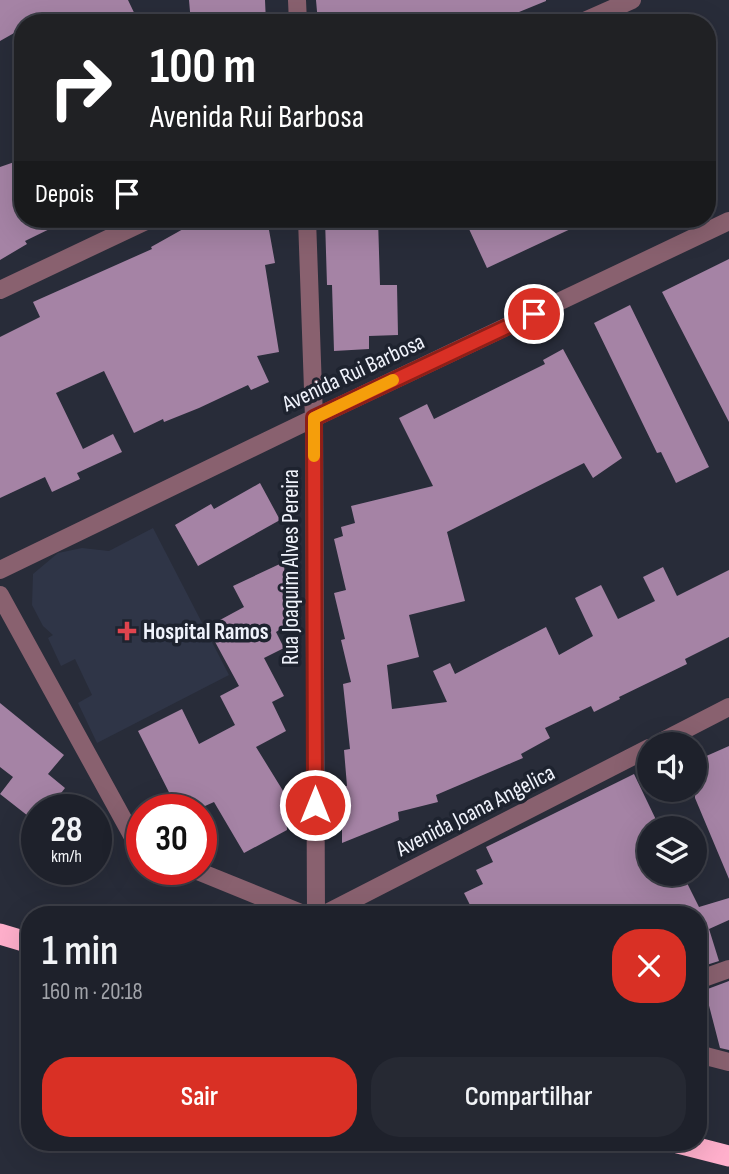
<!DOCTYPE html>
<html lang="pt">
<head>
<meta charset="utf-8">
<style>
  :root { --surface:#1e212b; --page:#262933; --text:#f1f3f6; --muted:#a1a3a9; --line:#3c3e47; --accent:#d93025 }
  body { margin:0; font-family:"Sofia Sans Condensed",sans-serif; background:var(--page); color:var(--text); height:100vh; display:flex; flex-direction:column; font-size:26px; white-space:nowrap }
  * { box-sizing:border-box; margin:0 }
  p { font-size:23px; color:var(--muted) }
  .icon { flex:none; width:38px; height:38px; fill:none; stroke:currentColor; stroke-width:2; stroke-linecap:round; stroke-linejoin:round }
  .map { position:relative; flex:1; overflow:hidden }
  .details { position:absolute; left:21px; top:906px; width:686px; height:245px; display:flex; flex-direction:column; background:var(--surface); border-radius:28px; box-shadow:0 7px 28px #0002,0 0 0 2px var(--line) }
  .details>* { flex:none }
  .hud { position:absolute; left:14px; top:14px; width:702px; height:214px; border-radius:28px; box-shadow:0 7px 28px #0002,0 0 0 2px var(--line); background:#202124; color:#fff; overflow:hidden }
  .buttons { position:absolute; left:637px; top:732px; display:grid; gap:14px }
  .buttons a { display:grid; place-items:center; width:70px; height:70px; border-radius:50%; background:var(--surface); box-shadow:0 7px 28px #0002,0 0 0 2px var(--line); font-size:35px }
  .speed { position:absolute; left:21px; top:794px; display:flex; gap:14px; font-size:35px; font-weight:700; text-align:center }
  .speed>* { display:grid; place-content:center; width:91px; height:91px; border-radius:50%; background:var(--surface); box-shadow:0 7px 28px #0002,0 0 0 2px var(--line); line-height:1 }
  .speed small { font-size:18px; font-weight:400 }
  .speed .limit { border:10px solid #d22; background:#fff; color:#111 }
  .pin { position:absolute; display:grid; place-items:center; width:60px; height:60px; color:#fff; margin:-30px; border:4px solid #fff; border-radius:50%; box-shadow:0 2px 7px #0007 }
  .me { position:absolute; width:77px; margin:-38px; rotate:0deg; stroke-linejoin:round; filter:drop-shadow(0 0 5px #0008) }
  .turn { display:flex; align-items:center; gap:24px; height:147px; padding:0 21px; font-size:32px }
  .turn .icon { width:91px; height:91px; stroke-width:2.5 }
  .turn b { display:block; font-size:49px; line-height:60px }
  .then { display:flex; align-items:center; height:66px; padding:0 21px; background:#0003; gap:14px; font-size:26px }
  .round { display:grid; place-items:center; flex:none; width:74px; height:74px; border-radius:28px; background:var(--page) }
  .overview { display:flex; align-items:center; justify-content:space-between; height:119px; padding:0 21px }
  h1 { font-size:42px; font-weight:600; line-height:52px }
  .cta { display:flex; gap:14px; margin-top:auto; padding:14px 21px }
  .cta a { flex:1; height:80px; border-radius:28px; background:var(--accent); color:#fff; font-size:28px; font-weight:600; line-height:80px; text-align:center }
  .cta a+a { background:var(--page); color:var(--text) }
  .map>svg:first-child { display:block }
</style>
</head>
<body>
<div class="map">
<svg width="729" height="1174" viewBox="0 0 729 1174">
  <rect width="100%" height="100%" fill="#282c39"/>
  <path fill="#2f3547" d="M153 528 229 675 97 743 78 703 92 695 75 659 61 666 48 638 53 635 43 626 32 605 33 574 58 553 82 548 109 551Z"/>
  <path fill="#a583a5" d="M0 0H128L139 23H23V28L0 41Z
    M189 0H265L266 23H191Z
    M316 0H546V1L492 23H318Z
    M23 159V219H70L25 241 27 244 0 260V167Z
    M201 219H267L275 263 265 265 279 352 257 356 269 382 251 390 248 385 199 408 164 422 163 419 134 433 104 371 56 393 83 449 113 434 122 452 77 473 80 479 52 492 45 477 0 498V337L40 317 33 302 152 249 151 247Z
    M325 219H378L380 285H397L398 335 369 336V349L334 351 332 285H327Z
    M492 219H592L487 268 469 229Z
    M729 259V422L662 292Z
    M630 305 709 467 676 483 661 452 657 453 594 323Z
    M563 349 622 458 593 478 584 463 447 532 465 601 409 615 419 657 387 665 392 709 447 702 433 671 450 663 455 674 546 627 559 655 593 636 575 598 601 585 618 619 655 601 643 577 663 567 677 596 729 570V637L685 659 687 664 619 697 620 699 594 712 591 706 545 728 550 738 521 754 523 758 436 795 438 802 398 812 399 820 342 843V787L347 786 344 750 350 749 343 684 351 682 341 640 345 639 334 593 346 590 334 539 343 536 341 527 355 523 351 506 433 486 399 418 427 404 434 419 545 364 543 360Z
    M260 483 280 520 198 566 175 525 211 504 214 509Z
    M284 562 287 625 276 632 284 648 264 658 284 696 272 702 286 731 256 747 285 794 287 830 244 853 214 802 196 810H178L138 731 182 709 199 744 235 725 220 696 239 686 207 627 244 607 233 586Z
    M0 703 64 755 48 774 65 788 48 810H37V823L0 794 13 777 0 767Z
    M729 746V879L695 798V761Z
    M634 774 660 828H649V873H682L699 907 729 898V920L709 929 719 961 700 967 698 915H475L464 893 483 884 476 870 493 862 486 847Z
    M729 981V1050L720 1048 705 990Z"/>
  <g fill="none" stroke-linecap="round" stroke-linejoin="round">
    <path stroke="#89616f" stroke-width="18" d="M297 0 298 23
      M580 23 632 0
      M307 219 314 418 316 915
      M0 290 150 219
      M0 570 314 418 729 221
      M0 595 134 839 142 844
      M657 744 729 707
      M195 870 306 915
      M323 915 649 748
      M698 980 729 969
      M698 1054 729 1062"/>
    <path stroke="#feafcb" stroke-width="21" d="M0 934 30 943
      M678 1143 729 1156"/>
  </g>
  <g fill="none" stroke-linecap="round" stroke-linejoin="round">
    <g stroke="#8d1f18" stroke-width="18">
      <path id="route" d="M315 805 314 418 534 314"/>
    </g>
    <use href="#route" stroke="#d93025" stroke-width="12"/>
    <path stroke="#f59e0b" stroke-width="12" d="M314 456V418L393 380"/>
  </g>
  <path fill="#e0444e" stroke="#1e232f" stroke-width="2.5" d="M123.5 620.5h7v7h7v7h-7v7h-7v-7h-7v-7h7z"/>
  <g text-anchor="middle" stroke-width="7" stroke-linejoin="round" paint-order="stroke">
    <g font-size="23" fill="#f0f3fc" stroke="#1e232f">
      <text transform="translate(353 372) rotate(-25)" y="8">Avenida Rui Barbosa</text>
      <text transform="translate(290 567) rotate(-90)" y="8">Rua Joaquim Alves Pereira</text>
      <text transform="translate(475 810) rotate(-27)" y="8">Avenida Joana Angelica</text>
    </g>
    <g font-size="23" font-weight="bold" fill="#f0f3fc" stroke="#1e232f" text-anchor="start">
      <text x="143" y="639">Hospital Ramos</text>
    </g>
  </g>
</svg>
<div class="buttons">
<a><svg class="icon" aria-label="sound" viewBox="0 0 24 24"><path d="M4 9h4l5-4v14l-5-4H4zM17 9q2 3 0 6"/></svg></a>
<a><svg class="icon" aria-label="layers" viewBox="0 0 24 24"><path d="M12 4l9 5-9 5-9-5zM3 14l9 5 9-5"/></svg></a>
</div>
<div class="speed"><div>28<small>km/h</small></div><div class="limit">30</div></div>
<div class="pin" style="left:534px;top:314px;background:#d93025"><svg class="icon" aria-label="arrive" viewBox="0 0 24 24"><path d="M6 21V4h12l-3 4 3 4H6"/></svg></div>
<svg class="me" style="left:315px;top:805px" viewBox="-20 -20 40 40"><circle r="17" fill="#d93025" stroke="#fff" stroke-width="3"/><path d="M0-11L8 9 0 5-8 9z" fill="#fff"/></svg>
<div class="hud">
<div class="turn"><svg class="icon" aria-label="right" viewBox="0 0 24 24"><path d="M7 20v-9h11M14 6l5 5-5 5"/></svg><div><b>100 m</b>Avenida Rui Barbosa</div></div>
<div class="then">Depois<svg class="icon" aria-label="arrive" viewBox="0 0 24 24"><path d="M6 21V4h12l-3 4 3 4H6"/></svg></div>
</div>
<section class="details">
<div class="overview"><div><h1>1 min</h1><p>160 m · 20:18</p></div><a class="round" style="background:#d93025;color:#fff"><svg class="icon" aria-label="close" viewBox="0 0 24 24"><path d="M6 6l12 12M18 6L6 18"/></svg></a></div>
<div class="cta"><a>Sair</a><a>Compartilhar</a></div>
</section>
</div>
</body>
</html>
